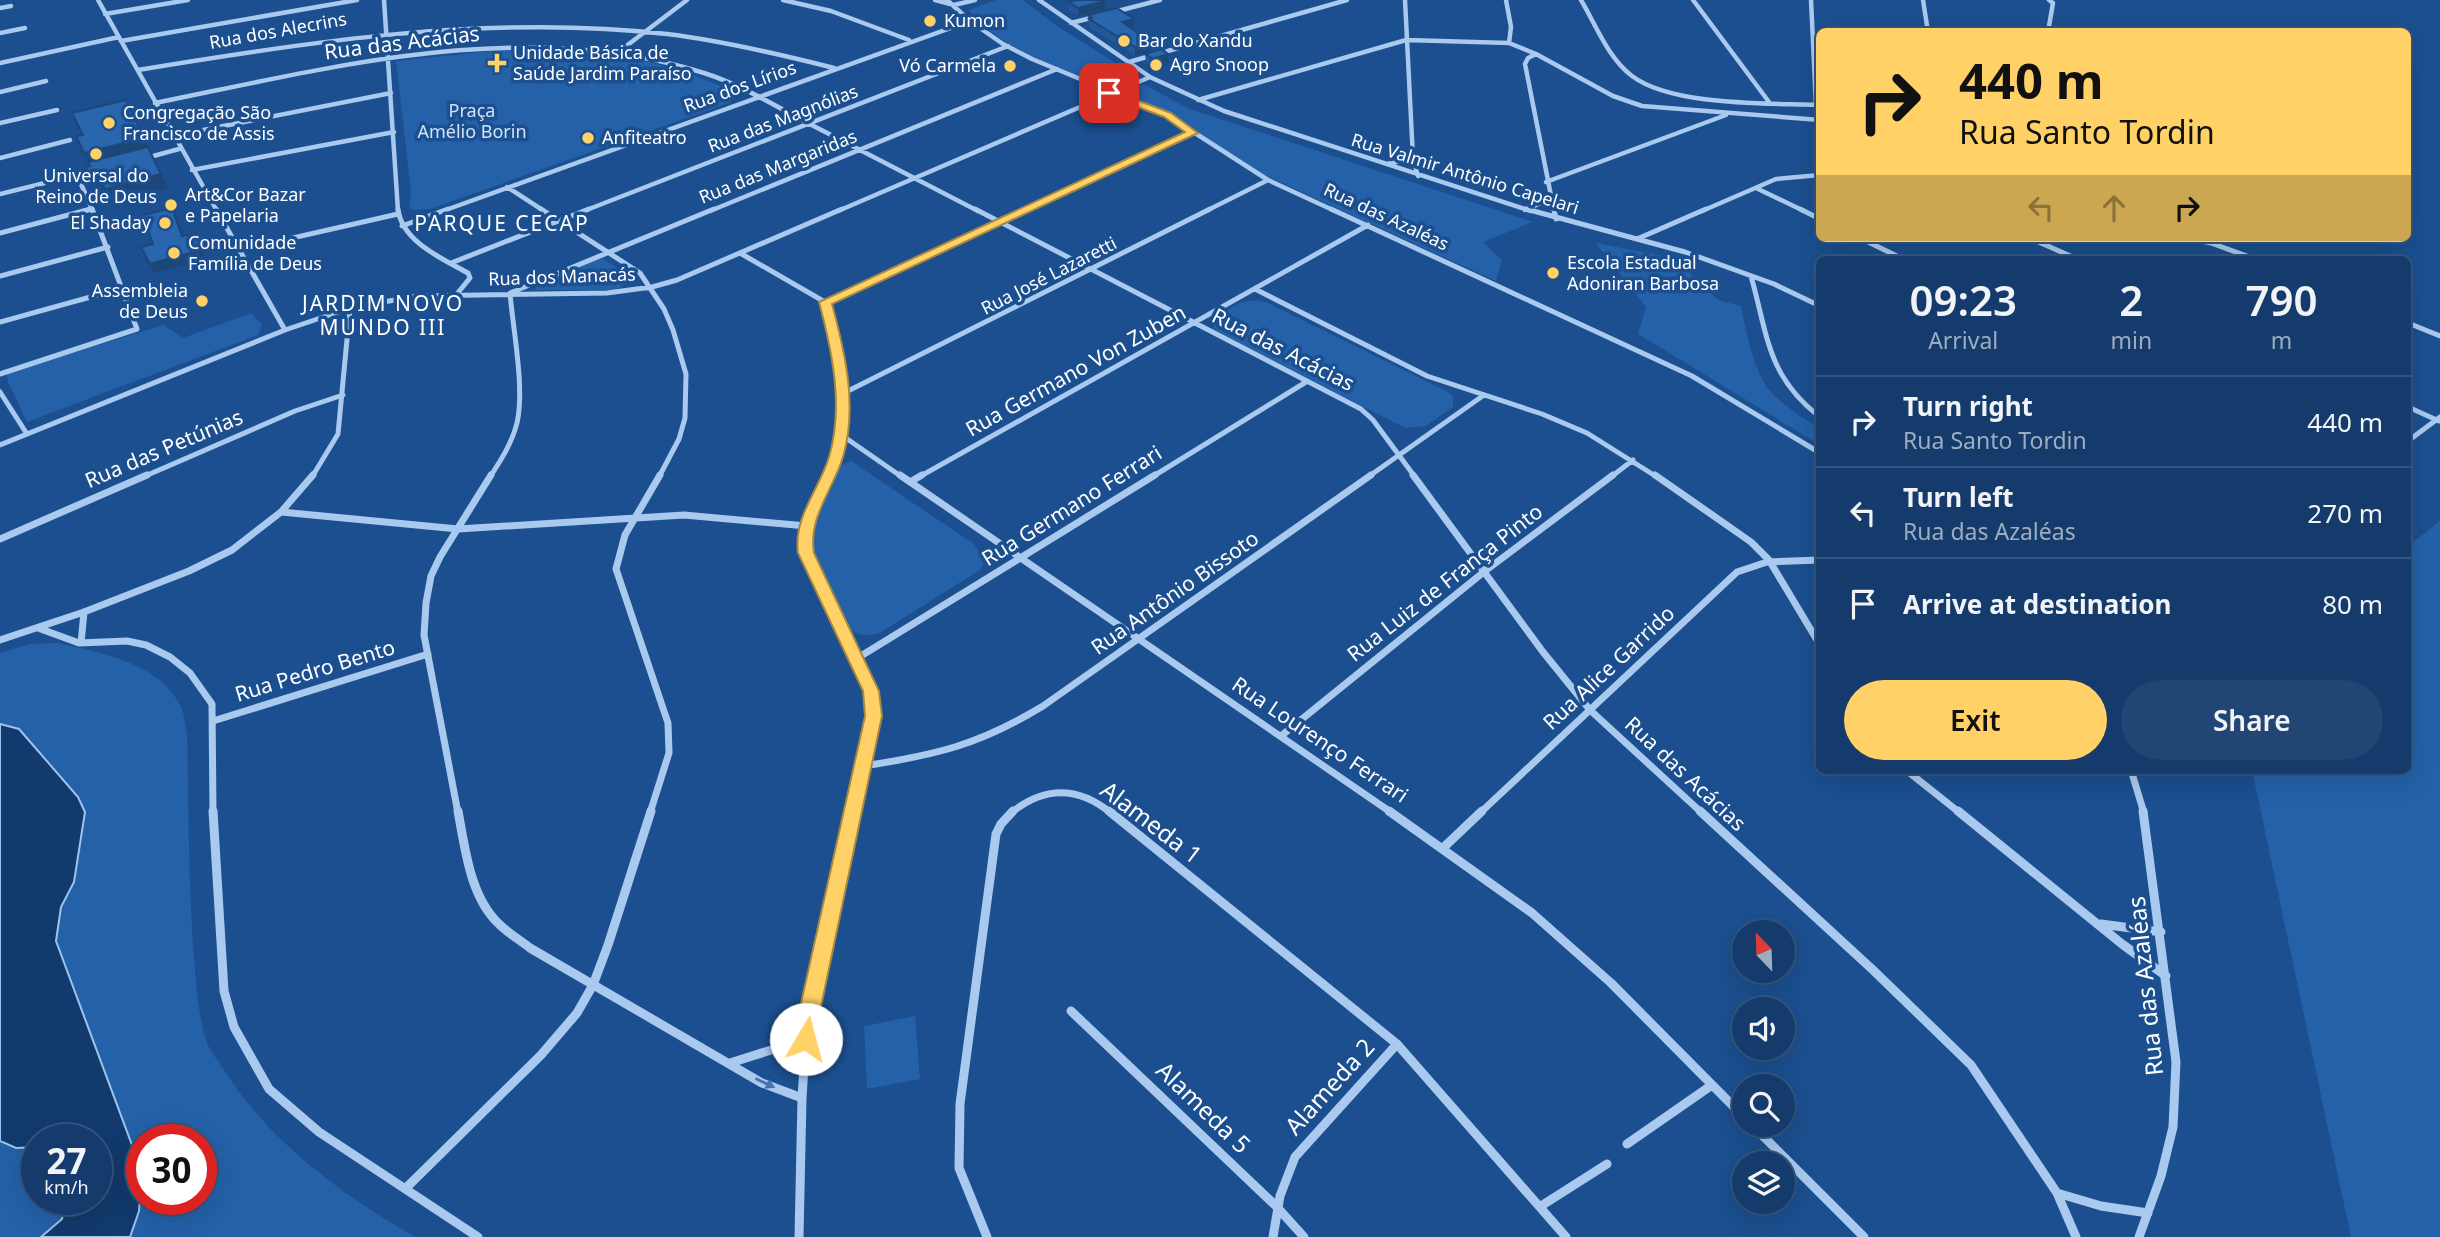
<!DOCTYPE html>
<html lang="en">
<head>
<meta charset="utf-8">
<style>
  :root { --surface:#143b6b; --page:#214673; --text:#f1f3f6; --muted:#9dadc1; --line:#33557e; --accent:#ffd166 }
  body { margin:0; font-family:"Noto Sans",sans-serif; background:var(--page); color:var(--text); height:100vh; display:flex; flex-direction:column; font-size:26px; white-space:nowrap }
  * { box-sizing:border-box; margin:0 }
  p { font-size:23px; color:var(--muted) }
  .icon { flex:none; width:38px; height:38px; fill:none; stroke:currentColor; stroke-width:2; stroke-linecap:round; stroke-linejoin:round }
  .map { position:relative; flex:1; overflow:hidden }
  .drawer { position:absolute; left:1816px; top:256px; width:595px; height:518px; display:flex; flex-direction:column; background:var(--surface); border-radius:10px; box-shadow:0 7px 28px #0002,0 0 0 2px var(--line) }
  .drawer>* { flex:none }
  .hud { position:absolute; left:1816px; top:28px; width:595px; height:214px; border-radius:10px; box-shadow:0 7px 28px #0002,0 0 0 2px var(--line); background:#ffd166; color:#111; overflow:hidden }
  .needle { width:46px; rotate:337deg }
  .tools { position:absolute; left:1732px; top:920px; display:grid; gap:14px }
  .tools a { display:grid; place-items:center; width:63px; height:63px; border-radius:50%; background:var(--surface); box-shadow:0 7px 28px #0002,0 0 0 2px var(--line); font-size:35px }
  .speed { position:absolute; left:21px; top:1124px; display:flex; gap:14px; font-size:35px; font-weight:700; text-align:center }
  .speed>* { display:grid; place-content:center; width:91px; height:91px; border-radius:50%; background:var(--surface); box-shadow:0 7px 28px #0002,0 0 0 2px var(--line); line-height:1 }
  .speed small { font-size:18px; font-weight:400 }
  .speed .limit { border:10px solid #d22; background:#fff; color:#111 }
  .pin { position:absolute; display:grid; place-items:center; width:60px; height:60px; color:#fff; margin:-30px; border-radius:14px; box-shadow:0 4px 10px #0006 }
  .me { position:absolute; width:77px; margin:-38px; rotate:8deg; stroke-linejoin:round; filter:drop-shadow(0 0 5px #0008) }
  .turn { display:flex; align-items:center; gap:24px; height:147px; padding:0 28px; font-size:32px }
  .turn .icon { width:91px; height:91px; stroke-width:2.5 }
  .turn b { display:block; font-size:49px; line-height:60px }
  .lanes { display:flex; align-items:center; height:66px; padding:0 28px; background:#0003; justify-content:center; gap:35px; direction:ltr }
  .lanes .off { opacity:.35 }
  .eta { display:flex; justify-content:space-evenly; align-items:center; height:119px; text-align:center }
  .eta b { font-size:42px; font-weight:600; line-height:49px }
  .button { display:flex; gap:14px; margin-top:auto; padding:14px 28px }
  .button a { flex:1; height:80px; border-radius:42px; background:var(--accent); color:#111; font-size:28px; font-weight:600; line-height:80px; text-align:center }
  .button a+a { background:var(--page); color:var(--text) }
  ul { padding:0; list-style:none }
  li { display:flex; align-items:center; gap:21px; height:91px; padding:0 28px; border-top:2px solid var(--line) }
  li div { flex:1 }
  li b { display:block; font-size:26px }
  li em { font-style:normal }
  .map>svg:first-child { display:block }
</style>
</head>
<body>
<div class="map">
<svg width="2440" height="1237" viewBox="0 0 2440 1237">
  <rect width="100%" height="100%" fill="#1b4f8f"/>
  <path fill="#2461a8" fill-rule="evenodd" d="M996 0H1023L1057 26 1133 74 1132 81C1124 83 1113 88 1106 86 1074 79 984 38 969 10Z
    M492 51C582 46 659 55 740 95L729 103 430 209 412 210 409 206 411 193 396 61Z
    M1143 84 1190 109 1533 222 1483 242 1502 260 1496 281 1236 162 1194 132 1182 120 1122 92Z
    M1596 243 1674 258 1718 300 1741 306C1746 330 1751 357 1762 379 1770 397 1803 419 1820 428V445L1638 334 1646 307Z
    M598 259H604L630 277 628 283 615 290H535L536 284Z
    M1256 300 1268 303 1448 392 1453 396V407L1426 426 1405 428 1218 332 1211 324 1214 317 1242 302Z
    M251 313 262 325 258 335 27 422 8 382 7 373 163 325 183 338Z
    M851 461 974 544 985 561 980 570 878 634C865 636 858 636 847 628L808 541 835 468Z
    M2440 521V1237H2351L2252 770H2408V546Z
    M57 643C99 652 161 663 181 707 185 715 185 726 187 734 189 808 188 882 194 956 196 984 198 1013 206 1040 209 1050 217 1059 222 1067 268 1141 341 1194 415 1237H0V653L30 644ZM37 1139H96V1199H37ZM142 1139H201V1199H142Z
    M915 1016 920 1079 867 1089 864 1026Z"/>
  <path fill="#123a6d" stroke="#9cc4f0" stroke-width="2" d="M0 724 19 729 78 797 85 812 74 882 61 907 56 941 142 1172 139 1211 130 1237H41L62 1219 65 1202 53 1199H96V1139H37V1147L16 1148 0 1141Z"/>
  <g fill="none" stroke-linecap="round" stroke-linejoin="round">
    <path stroke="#a9c9ee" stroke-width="4.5" d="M98 0 217 211
      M384 0 398 211
      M783 0 831 11 909 40
      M935 0 954 5 975 0
      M947 0 970 21 1003 44 1032 59 1167 115 1268 180 1335 211
      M1039 0 1150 77 1224 111 1531 211
      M1405 0 1413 158 1418 176
      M1506 0 1511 27 1509 43
      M1581 0C1596 25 1608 58 1632 76 1672 106 1766 103 1816 105
      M1693 0 1769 102
      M1811 0 1816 105 1820 120
      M1923 0 1928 32
      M0 8 11 6
      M1114 12 1160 0
      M105 14 188 0
      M1071 23 1095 17
      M2048 32 2053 3 2049 0
      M0 33 25 28
      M121 41 357 0
      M617 53 687 0
      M1536 54 1528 58 1525 64 1554 211
      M1129 62 1347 0
      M0 63 119 37
      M138 70C312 41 491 14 667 34 724 41 779 54 834 68
      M0 92 46 81
      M1198 100 1406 40 1509 43 1536 54 1613 96 1642 106 1820 120
      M155 103C334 67 524 16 704 73 739 84 772 104 804 121 862 151 920 181 978 211
      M0 123 57 110
      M173 136 391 93
      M0 158 70 140
      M146 158 179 149
      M1387 164 1413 158
      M192 170 394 132
      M77 175 93 211
      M1546 182 1726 115
      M507 187 544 211
      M1756 188 1804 211
      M0 194 97 170
      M1525 210 1550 199
      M84 211 92 209
      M443 211 970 21
      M584 211 1008 46
      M710 211 1057 69
      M838 211 1150 77
      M1023 211 1192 133
      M1206 211 1268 180
      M1702 211 1776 179 1820 175"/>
    <path stroke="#a9c9ee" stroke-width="5" d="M216 209 285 330
      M398 209C402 242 443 259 468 273L470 278 456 295
      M541 209 640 273 664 309 673 330 686 374 685 418 679 439 659 477
      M975 209 1361 409 1373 420 1415 477
      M1331 209 1692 376 1820 453
      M1526 209 1685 252 1774 284 1820 306
      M1554 209 1556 219
      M1800 209 1820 219
      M402 226 448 209
      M0 233 91 209
      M1860 238 1903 259
      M2030 238 2077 259
      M2188 238 2211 243 2255 259
      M1637 239 1706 209
      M240 250 398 214
      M740 253 825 302C844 357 853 422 828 477
      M451 263 589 209
      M0 276 108 247
      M1751 276C1768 336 1767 376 1820 417
      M1255 289 1427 376 1542 414 1587 433 1657 477
      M825 302 1026 209
      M0 322 123 288
      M2408 323 2440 336
      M0 374 137 329 92 209
      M0 392 27 434
      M842 394 1210 209
      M2408 407 2439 421
      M840 434 902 477
      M2408 441 2440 417
      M0 445 285 330 350 308 417 296 607 293 652 287 677 280 842 209
      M143 477 295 411 343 395
      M312 477 338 434 350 308
      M490 477C501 460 512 443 517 423 525 388 513 330 510 293L714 209
      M919 477 1368 225
      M1152 477 1306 382
      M1368 477 1484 395
      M1611 477 1633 460"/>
    <path stroke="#a9c9ee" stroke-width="7" d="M829 475C817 501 805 524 806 553L871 691 873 716 852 813
      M900 475 1392 813
      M1413 475 1543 652 1590 710 1702 813
      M1655 475 1751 542 1769 560 1820 645
      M910 482 922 475
      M281 512 458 529 684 515 807 526
      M0 539 147 475
      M38 628 79 643 127 641 146 645 170 657 190 673 212 704 213 813
      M0 640 84 612 189 571 232 550 281 512 313 475
      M81 643 84 612
      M856 659 1155 475
      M213 721 428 654
      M1281 736 1485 571 1613 475
      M863 766C936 755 979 745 1043 706L1371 475
      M1906 770 1960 813
      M2131 770 2144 813
      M458 813 424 635 426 603 431 576 440 557 491 475
      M650 813 669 753 668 723 616 569 625 535 660 475
      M1011 813C1044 786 1078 786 1111 813
      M1480 813 1737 572 1767 562 1820 560"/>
    <path stroke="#a9c9ee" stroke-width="9" d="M213 811 224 991 234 1027 269 1089 319 1132 478 1237
      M458 811C465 848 470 897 499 924 508 933 520 940 530 948L762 1083 802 1098
      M1109 811 1397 1044 1566 1237
      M1389 811 1532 913 1611 983 1745 1118
      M1700 811 1873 970 1971 1065 2057 1193 2076 1237
      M1958 811 2122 944 2166 976
      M1443 848 1482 811
      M2101 924 2161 932
      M1071 1011 1276 1206 1304 1237
      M730 1063 806 1039
      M1752 1125 1864 1237
      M1627 1144 1712 1085
      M406 1188 541 1055 577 1013 593 985 608 945 651 811
      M2057 1193 2101 1206 2148 1213
      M1541 1206 1607 1164
      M799 1237 802 1098 807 1021 852 811
      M987 1237 959 1168 960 1104 996 834 1001 824 1013 811
      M1273 1237 1280 1196 1295 1157 1397 1044
      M2139 1237 2161 1176 2173 1127 2176 1062 2143 811"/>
  </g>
  <path fill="#245895" d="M1105 1 1106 9 1078 16 1069 10 1068 2Z
    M1088 15 1134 19V27L1131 28 1151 42 1152 51 1135 55 1089 27Z
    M1145 54 1169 63 1153 68 1146 62Z
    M133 113 150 151 168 188 112 202 108 196 104 197 85 167 90 166 89 162Z"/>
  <path fill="#1d4779" d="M1105 1 1106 9 1078 16V8Z
    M1134 19V27L1123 30 1122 22Z
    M1151 42 1152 51 1135 55V47Z
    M1168 54 1169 63 1153 68V59Z
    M126 100 168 188 112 202 84 153Z
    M101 182 108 196 104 197 96 183Z
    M172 208 177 217 187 246 182 236Z
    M197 233 202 242 205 259 155 273 150 264Z"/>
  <path fill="#2a66ad" stroke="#1d4779" stroke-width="2" d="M1077 0H1104L1105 1 1078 8 1068 2Z
    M1117 8 1134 19 1122 22 1151 42 1135 47 1089 19 1092 18 1088 15Z
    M1162 49 1168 54 1153 59 1145 54Z
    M126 100 144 138 84 153 76 136 83 135 72 113Z
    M148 147 161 174 105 189 101 182 96 183 85 167 90 166 88 162Z
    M172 208 182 236 197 233 200 250 150 264 141 247 153 244 143 215Z"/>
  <defs><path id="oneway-solid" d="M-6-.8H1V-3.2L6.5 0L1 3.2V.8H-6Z" transform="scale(1.75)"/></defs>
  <use fill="#4674ac" href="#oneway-solid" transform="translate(765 1083) rotate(25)"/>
  <path fill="#ffd166" stroke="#a68842" stroke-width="2" d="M1106 91H1113L1171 113 1198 133 832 304C845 352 858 407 843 457 833 490 808 517 814 553L879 691 882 716 818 1021 813 1045 806 1048 799 1045 796 1039 797 1021 865 716 863 691 798 553C793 517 819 490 829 457 844 406 832 351 819 302L1185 132 1164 117 1106 95Z"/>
  <g fill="#ffd166" stroke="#1b4f8f" stroke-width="2.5">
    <circle cx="930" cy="21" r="7"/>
    <circle cx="1124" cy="41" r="7"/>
    <path d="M493.5 52.5h7v7h7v7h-7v7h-7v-7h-7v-7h7z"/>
    <circle cx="1156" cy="65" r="7"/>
    <circle cx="1010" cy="66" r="7"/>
    <circle cx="109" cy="123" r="7"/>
    <circle cx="588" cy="138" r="7"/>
    <circle cx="96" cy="154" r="7"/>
    <circle cx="171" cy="205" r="7"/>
    <circle cx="165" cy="223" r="7"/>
    <circle cx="174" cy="253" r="7"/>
    <circle cx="1553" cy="273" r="7"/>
    <circle cx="202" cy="301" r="7"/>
  </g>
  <g text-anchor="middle" stroke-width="7" stroke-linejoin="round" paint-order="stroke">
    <g font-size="18" fill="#fff" stroke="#1b4f8f" text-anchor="start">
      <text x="944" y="27">Kumon</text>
      <text x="1138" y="47">Bar do Xandu</text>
      <text x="513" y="59">Unidade Básica de<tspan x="513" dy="21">Saúde Jardim Paraíso</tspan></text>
      <text x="1170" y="71">Agro Snoop</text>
      <text x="996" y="72" text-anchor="end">Vó Carmela</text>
      <text x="123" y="119">Congregação São<tspan x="123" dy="21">Francisco de Assis</tspan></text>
      <text x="602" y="144">Anfiteatro</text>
      <text x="96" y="182" text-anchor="middle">Universal do<tspan x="96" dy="21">Reino de Deus</tspan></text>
      <text x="185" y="201">Art&amp;Cor Bazar<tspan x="185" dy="21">e Papelaria</tspan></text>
      <text x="151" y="229" text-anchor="end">El Shaday</text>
      <text x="188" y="249">Comunidade<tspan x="188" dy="21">Família de Deus</tspan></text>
      <text x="1567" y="269">Escola Estadual<tspan x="1567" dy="21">Adoniran Barbosa</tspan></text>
      <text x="188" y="297" text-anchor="end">Assembleia<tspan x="188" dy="21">de Deus</tspan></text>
    </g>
    <g font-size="18" fill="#fff" stroke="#1b4f8f">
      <text transform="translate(278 31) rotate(-10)" y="6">Rua dos Alecrins</text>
      <text transform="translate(740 87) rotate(-20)" y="6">Rua dos Lírios</text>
      <text transform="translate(783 119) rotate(-21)" y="6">Rua das Magnólias</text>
      <text transform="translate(778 167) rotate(-22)" y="6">Rua das Margaridas</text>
      <text transform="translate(1465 174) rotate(17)" y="6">Rua Valmir Antônio Capelari</text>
      <text transform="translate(1386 217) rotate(25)" y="6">Rua das Azaléas</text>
      <text transform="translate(1049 276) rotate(-27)" y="6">Rua José Lazaretti</text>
      <text transform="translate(562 277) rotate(-2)" y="6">Rua dos Manacás</text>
    </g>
    <g font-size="18" fill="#cfe3fa" stroke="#1b4f8f">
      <text x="472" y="117">Praça<tspan x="472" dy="21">Amélio Borin</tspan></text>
    </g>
    <g font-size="21" fill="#fff" stroke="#1b4f8f">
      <text transform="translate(402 43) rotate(-7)" y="7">Rua das Acácias</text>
      <text transform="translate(1283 350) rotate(27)" y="7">Rua das Acácias</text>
      <text transform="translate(1076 371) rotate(-29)" y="7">Rua Germano Von Zuben</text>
      <text transform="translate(164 449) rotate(-23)" y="7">Rua das Petúnias</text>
      <text transform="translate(1072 506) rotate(-32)" y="7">Rua Germano Ferrari</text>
      <text transform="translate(1445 583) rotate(-38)" y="7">Rua Luiz de França Pinto</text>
      <text transform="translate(1175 593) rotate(-35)" y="7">Rua Antônio Bissoto</text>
      <text transform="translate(1609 668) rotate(-43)" y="7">Rua Alice Garrido</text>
      <text transform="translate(315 671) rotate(-17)" y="7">Rua Pedro Bento</text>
      <text transform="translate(1320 740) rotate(34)" y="7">Rua Lourenço Ferrari</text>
      <text transform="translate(1685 774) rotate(43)" y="7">Rua das Acácias</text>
    </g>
    <g font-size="21" letter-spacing="2" fill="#fff" stroke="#1b4f8f">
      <text x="502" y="231">PARQUE CECAP</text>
      <text x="383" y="311">JARDIM NOVO<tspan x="383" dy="24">MUNDO III</tspan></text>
    </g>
    <g font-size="24" fill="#fff" stroke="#1b4f8f">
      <text transform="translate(1151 823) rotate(37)" y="8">Alameda 1</text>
      <text transform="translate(2146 986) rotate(-96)" y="8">Rua das Azaléas</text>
      <text transform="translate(1330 1087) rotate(-48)" y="8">Alameda 2</text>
      <text transform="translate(1203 1108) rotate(44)" y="8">Alameda 5</text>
    </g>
  </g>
</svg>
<div class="tools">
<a><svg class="needle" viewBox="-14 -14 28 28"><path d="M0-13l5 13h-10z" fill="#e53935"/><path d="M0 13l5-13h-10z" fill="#9dadc1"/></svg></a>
<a><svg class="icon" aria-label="sound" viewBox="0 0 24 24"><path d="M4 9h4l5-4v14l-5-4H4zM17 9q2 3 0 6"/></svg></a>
<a><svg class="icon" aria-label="search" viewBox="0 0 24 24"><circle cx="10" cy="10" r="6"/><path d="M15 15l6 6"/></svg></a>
<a><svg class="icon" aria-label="layers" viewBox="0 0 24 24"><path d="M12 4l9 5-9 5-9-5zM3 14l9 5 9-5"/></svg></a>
</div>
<div class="speed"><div>27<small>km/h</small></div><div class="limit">30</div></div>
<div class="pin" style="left:1109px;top:93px;background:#d93025"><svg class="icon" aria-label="arrive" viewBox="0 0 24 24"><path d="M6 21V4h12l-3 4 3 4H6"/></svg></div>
<svg class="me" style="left:806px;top:1039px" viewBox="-20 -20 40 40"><circle r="19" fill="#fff"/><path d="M0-13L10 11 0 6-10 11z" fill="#ffd166"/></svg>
<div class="hud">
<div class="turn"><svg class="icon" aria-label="right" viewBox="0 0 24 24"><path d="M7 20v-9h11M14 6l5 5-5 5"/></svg><div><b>440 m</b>Rua Santo Tordin</div></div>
<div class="lanes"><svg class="icon off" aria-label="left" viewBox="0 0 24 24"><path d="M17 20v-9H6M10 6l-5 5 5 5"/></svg><svg class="icon off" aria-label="ahead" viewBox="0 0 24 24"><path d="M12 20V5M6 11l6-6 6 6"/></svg><svg class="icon" aria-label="right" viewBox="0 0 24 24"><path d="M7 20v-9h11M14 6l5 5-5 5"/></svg></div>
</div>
<section class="drawer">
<div class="eta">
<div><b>09:23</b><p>Arrival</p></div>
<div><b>2</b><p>min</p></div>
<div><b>790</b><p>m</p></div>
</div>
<ul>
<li><svg class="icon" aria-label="right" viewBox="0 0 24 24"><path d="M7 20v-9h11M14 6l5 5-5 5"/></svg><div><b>Turn right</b><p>Rua Santo Tordin</p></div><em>440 m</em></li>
<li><svg class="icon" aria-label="left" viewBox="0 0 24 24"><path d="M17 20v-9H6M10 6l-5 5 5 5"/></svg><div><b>Turn left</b><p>Rua das Azaléas</p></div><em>270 m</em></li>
<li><svg class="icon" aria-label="arrive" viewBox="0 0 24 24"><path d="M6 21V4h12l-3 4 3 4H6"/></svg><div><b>Arrive at destination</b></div><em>80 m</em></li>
</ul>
<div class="button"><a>Exit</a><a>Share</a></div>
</section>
</div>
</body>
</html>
